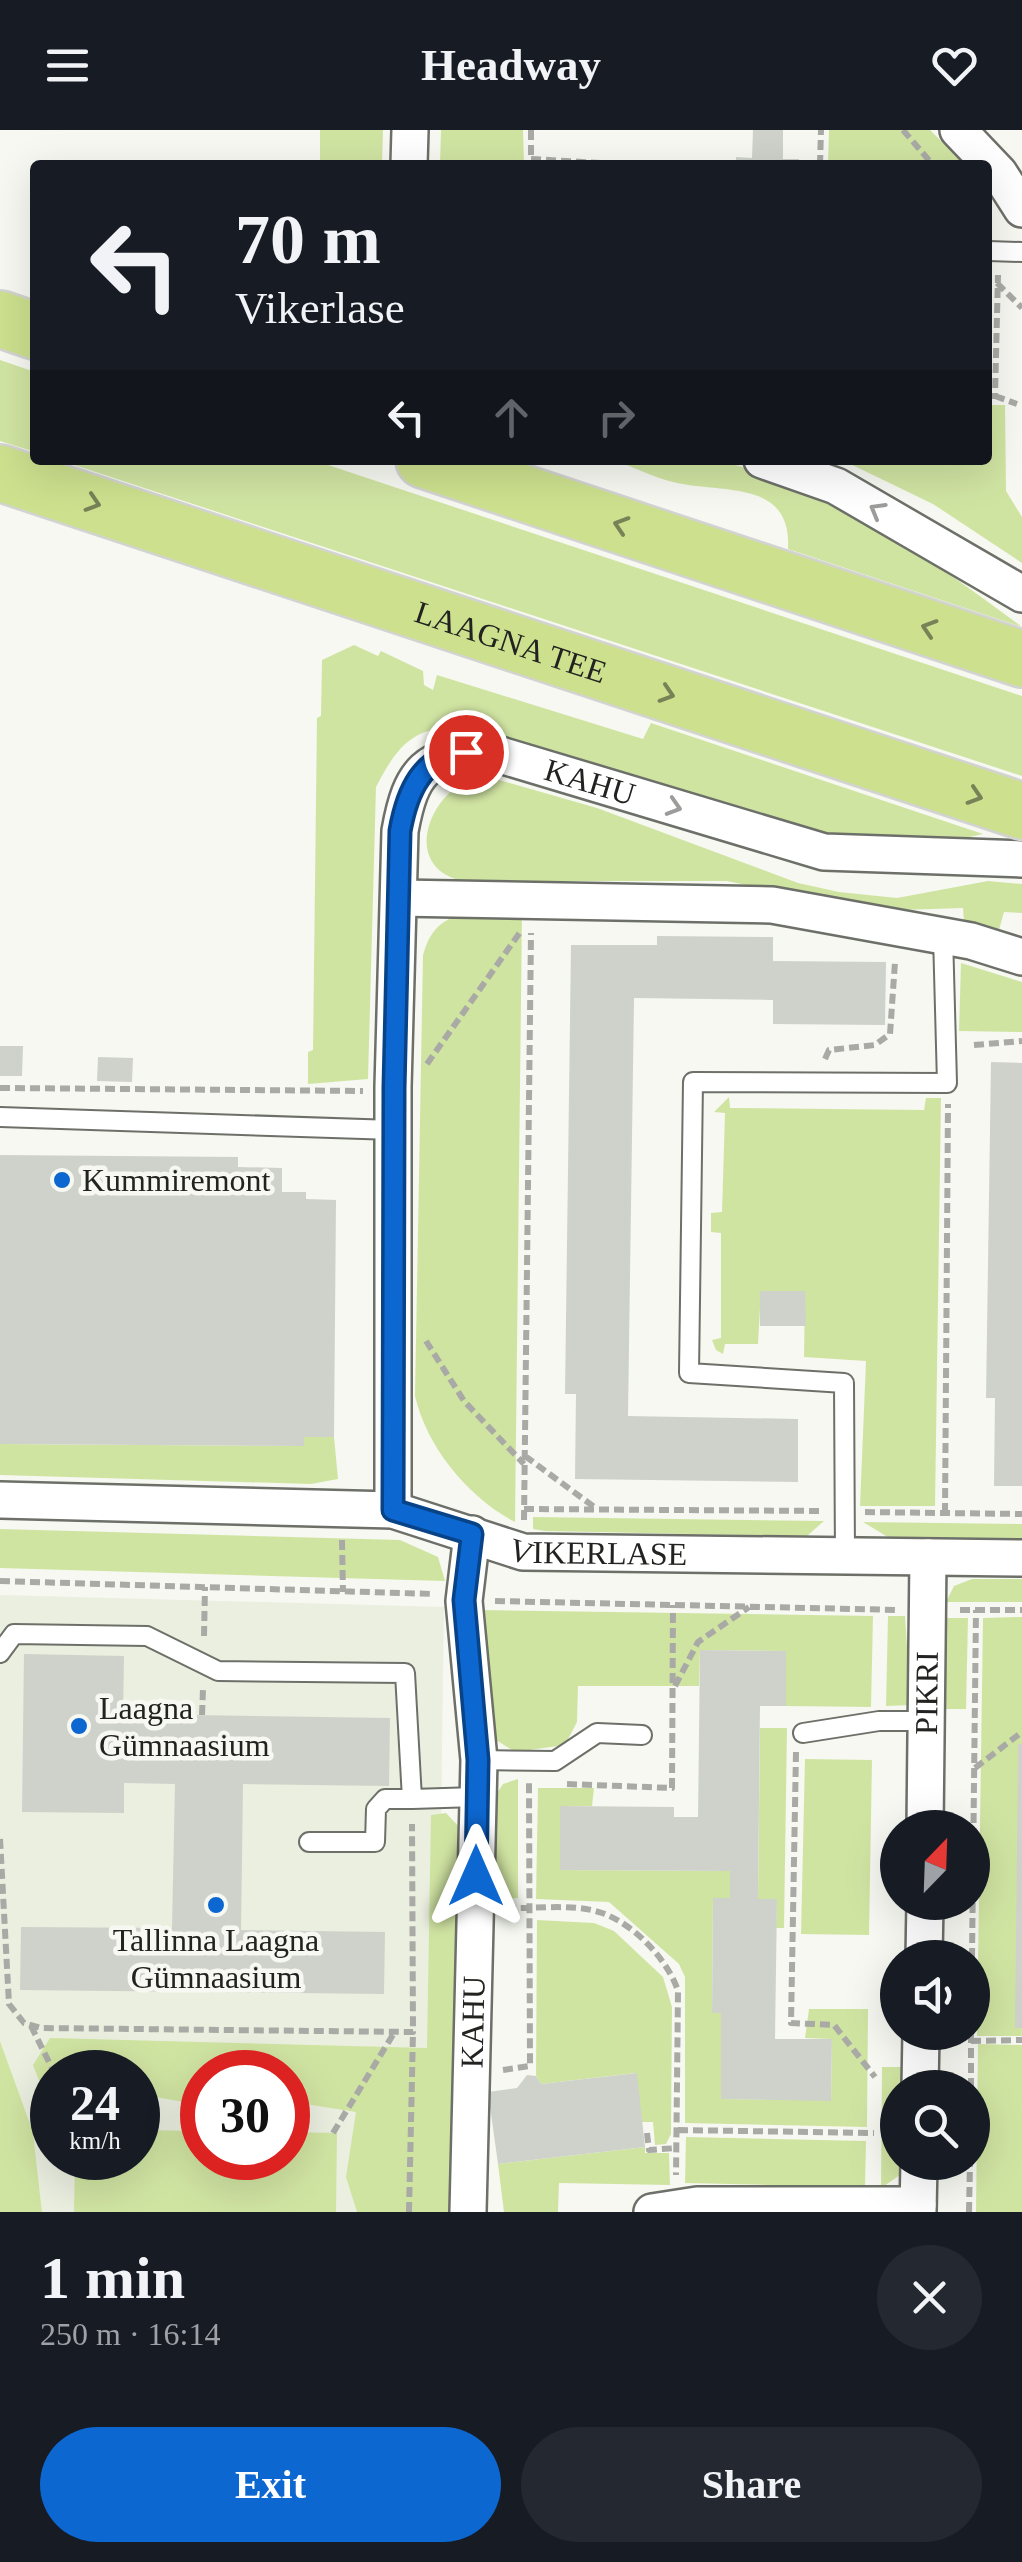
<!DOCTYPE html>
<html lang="en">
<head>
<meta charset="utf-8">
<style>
  :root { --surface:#171b24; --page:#242831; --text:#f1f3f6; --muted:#9ea1a6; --accent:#0d67d0 }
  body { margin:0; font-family:"Times New Roman",serif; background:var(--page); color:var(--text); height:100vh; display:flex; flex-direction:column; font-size:38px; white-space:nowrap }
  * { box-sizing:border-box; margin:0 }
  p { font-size:32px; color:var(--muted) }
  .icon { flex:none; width:55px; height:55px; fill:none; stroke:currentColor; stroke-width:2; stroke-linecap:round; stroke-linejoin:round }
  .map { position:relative; height:2082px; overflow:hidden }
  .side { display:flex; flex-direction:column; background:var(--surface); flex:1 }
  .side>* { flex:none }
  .guide { position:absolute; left:30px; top:30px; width:962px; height:305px; border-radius:10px; box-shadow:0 10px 40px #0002; background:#171b24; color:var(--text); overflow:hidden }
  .needle { width:65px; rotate:23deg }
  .tools { position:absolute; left:880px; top:1680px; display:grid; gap:20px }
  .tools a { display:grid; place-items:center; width:110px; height:110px; border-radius:50%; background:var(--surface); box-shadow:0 10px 40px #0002; font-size:50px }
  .speed { position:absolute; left:30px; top:1920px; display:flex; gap:20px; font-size:50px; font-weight:700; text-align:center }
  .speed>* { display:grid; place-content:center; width:130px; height:130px; border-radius:50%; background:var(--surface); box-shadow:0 10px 40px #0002; line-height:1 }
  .speed small { font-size:25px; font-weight:400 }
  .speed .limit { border:15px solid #d22; background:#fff; color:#111 }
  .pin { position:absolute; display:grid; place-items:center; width:85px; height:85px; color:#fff; margin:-42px; border:5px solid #fff; border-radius:50%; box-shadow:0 2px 10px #0007 }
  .me { position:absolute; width:110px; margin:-55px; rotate:0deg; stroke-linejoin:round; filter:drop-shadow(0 0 8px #0008) }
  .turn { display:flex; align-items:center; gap:35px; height:210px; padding:0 40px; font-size:45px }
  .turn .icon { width:130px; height:130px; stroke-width:2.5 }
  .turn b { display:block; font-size:70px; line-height:85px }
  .lanes { display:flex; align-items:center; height:95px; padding:0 40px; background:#0003; justify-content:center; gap:50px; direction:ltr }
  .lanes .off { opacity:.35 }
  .round { display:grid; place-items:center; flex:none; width:105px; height:105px; border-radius:52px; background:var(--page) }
  .summary { display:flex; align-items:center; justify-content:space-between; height:170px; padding:0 40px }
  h1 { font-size:60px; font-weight:700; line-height:75px }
  .cta { display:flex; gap:20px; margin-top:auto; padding:20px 40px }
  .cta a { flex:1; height:115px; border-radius:60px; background:var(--accent); color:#fff; font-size:40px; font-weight:700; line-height:115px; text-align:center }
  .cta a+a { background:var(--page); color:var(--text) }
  header { display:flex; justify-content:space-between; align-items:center; height:130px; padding:0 40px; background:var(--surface); font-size:45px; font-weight:700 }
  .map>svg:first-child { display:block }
</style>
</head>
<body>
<header><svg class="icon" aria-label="menu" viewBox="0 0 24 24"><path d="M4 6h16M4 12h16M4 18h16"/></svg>Headway<svg class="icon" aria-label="heart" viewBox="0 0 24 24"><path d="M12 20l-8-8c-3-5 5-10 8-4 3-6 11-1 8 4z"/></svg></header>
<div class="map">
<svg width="1022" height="2082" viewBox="0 0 1022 2082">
  <rect width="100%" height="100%" fill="#f6f8f1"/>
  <path fill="#eaefe0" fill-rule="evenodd" d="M0 1465 444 1477 441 1686 432 1685 425 2082H42L33 2002 0 1911ZM52 1942H138V2028H52ZM202 1942H288V2028H202Z"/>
  <path fill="#d0e4a2" d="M320 0H383L382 35H320Z
    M441 0H523L524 35H440Z
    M829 0H930L965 35H828Z
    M0 230 35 242V322L0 311Z
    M988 275H1005L1006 361 1022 387V433L933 374 842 330H988Z
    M59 330H313L1022 566V646Z
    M614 330C646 330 683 324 714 330 820 351 937 433 1022 497L788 419C792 348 720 364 673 352 653 347 633 337 614 330Z
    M354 515 378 526 381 521 423 541 424 555 433 560 437 545 643 609 651 593 983 704 938 714 807 703 464 598C415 594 397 616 376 657L368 949 308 954V922L313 920 317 588 321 586 322 530Z
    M499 650 597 678 798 753 839 762 897 768 988 751 1022 754V783L1004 782 999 800 964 793 963 778 870 781 727 751H462C408 738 423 680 459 655L461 658Z
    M522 782 515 1392C469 1368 427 1318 415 1266L423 825C437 773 478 784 522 782Z
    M961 833 1022 852V902L959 901Z
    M729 967 730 978 924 980 926 968H941L935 1376H860L866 1231 804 1227 805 1161H761L758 1214H725L723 1224 716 1220 712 1210 721 1208V1103L711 1102V1083L722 1082 725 983 714 982Z
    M304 1307H334L338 1349 311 1354 0 1345V1314L303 1316Z
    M533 1387 824 1391 807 1406H793L545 1401 533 1399Z
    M863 1392 1022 1394V1410L891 1409Z
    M0 1399 400 1410 438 1427 445 1451 0 1438Z
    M972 1449H1022V1472H946L954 1456Z
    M479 1480 873 1486 871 1577 786 1576V1521L700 1520 699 1556H578L577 1592 565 1615 515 1622 496 1610 490 1589Z
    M888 1486H905L911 1575 886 1576Z
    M1022 1487V1614H1018L1022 1906H977L983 1488Z
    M944 1488H968L966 1579H944Z
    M760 1598H787L784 1798H776L777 1769H758Z
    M805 1629 872 1630 869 1805 801 1804Z
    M518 1649V1768L494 1769V1668L503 1654Z
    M538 1658H594L592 1676H560V1740L730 1741V1768L713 1769 712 1883H721V1969L831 1970 832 1909 805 1908 809 1879H868L867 1997 685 1993V1847L679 1834 609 1772 536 1769Z
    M446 1683 462 1700 459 2082H357L346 2047 356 1982 299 1973 288 1997V1942H202V1975L143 1965 138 1973V1942H52V1968H46L33 1935 50 1908 427 1918 431 1685Z
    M537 1790 594 1793 614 1801 663 1847 672 1877 671 2004 666 2014 655 2015 653 1992H642L636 1943 541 1954 536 1946Z
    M0 1911 33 2002 42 2082H0Z
    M978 1914 1022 1915V2082H976Z
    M882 1937H905V1957L898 1958V2032L904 2033 903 2043 881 2058Z
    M138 2000 202 2001V2028H288V2002L337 2003 336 2082H74L75 2028H138Z
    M686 2007 866 2011 865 2057 685 2053Z
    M645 2017V2023H669L670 2055 559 2053 558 2082H504L498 2034Z"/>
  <path fill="#cfd2ca" d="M753 0H783V29H799V35H736V27L752 28Z
    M657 806 773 807V831L886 832 885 895 773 894V870L634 868 628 1286 798 1289V1352L575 1349 576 1264H565L571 815H657Z
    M0 916H23L22 946H0Z
    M98 927 133 928 132 952 97 951Z
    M991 932 1022 933V1356H994L995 1268H986Z
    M0 1025 238 1027V1037L282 1038V1062H306V1069L336 1070 334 1307H304V1316L0 1314Z
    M760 1161H805L806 1196H760Z
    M700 1520 786 1521V1576H760L758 1769H777L775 1909H832L831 1971 721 1969V1883H712L713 1768H730V1741L560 1740V1676L674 1677V1687H698Z
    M24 1524 124 1526 123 1584 390 1588 389 1656 243 1654 241 1800 385 1802 384 1864 20 1860 21 1797 172 1798 175 1654 124 1653V1683L22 1682Z
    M1018 1614H1022V1898H1015Z
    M637 1943 645 2017 498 2034 488 1962 517 1958 527 1945 536 1946 541 1954Z"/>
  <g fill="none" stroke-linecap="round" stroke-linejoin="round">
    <g stroke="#6d7069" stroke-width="22">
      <path id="lane" d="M988 121 1022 122
        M0 987 394 1000
        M845 1426 844 1253 689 1243 693 952 947 953 943 805
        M0 1523 14 1504 147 1506 218 1541 405 1543 412 1669H385L376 1679 375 1712H309
        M803 1603 879 1591H927
        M479 1630 555 1631 597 1603 642 1605
        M412 1669 476 1667"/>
    </g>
    <g stroke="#6d7069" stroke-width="40">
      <g id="street">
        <path d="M958 0 999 43 1022 79"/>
        <path d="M409 35 410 0"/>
        <path d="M762 330 836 356 1022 464"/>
        <path d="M399 768 772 775 971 811 1022 827"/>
        <path id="s1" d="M0 1370 393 1380 523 1422 1022 1428"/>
        <path id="s2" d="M393 1380V957L400 701C411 640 426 625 487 621L824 722 1022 729"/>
        <path id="s3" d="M925 1698 928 1427"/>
        <path d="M924 1828 925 1772"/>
        <path d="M920 1958 921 1902"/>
        <path id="s4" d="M468 2082 479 1630 464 1471 472 1404"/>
        <path d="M652 2082 697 2075H918"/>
        <path d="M918 2082 919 2032"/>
      </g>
    </g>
    <g stroke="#d3d3d2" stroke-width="60">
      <g id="primary">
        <path d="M0 189 35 201"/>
        <path d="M424 330 1022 529"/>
        <path id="s5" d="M0 343 1022 681"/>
      </g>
    </g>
    <path stroke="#a9aaa5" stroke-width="6" stroke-dasharray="10 5" stroke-linecap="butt" d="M531 0V35
      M903 0 933 35
      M531 29 635 35
      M820 35 821 0
      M997 153 1022 178
      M988 266H995L998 145
      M995 266 1017 274
      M974 915 1022 911
      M825 929 829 920 875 915 890 904 895 832
      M427 934 521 801
      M0 958 363 961
      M426 1211 464 1271 524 1334
      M525 1326 597 1379
      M524 1379 823 1381
      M865 1382 1022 1384
      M945 1383 948 974
      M524 1390 531 803
      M342 1410 343 1462
      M0 1451 434 1464
      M495 1471 898 1480
      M960 1480H1022
      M204 1506 205 1457
      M675 1556 698 1512 749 1477
      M202 1585 203 1559
      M796 1622 791 1893 834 1895 875 1947
      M975 1638 1022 1602
      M567 1654 672 1658 673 1475
      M0 1709 9 1874 24 1893 41 1898 413 1902 412 1694
      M506 1778C536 1779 574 1773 602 1783 634 1794 668 1830 678 1861L676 2045
      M972 1828 976 1480
      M31 1896 54 1942
      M971 1911 1022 1910
      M503 1940 530 1936 529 1652
      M971 1958V1902
      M678 2000 874 2003
      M333 2003 394 1903
      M647 2003 649 2020 677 2018
      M409 2082 413 1902
      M969 2082 970 2032"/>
    <use href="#lane" stroke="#fff" stroke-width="18"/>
    <use href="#street" stroke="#fff" stroke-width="35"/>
    <use href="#primary" stroke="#cce08e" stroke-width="55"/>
  </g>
  <defs><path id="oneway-chevron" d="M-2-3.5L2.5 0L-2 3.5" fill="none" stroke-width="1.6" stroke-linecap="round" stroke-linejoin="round" transform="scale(2.5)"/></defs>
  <g stroke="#778257">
    <use href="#oneway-chevron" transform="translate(93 373) rotate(18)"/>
    <use href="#oneway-chevron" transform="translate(621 395) rotate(-162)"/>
    <use href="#oneway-chevron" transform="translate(929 498) rotate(-162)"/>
    <use href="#oneway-chevron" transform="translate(667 564) rotate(18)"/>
    <use href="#oneway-chevron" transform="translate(975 666) rotate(18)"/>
  </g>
  <g stroke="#9c9c9b">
    <use href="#oneway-chevron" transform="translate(877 380) rotate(-150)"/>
    <use href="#oneway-chevron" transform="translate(674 677) rotate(17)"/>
  </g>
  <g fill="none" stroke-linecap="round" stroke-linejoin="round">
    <g stroke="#084387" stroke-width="25">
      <path id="route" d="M466 622C422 625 407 662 400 701L394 958 393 1380 472 1404 464 1470 478 1630 476 1746"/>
    </g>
    <use href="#route" stroke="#0d67d0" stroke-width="18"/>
  </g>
  <g fill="#0d67d0" stroke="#f6f8f1" stroke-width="4">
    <circle cx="62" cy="1050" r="10"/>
    <circle cx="79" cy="1596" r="10"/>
    <circle cx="216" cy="1775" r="10"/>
  </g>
  <g text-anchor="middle" stroke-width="9" stroke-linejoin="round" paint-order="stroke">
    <g font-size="32" fill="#222320" stroke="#f6f8f1">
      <text dy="11" stroke="none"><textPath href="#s5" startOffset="538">LAAGNA TEE</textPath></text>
      <text dy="11" stroke="none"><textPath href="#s2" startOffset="920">KAHU</textPath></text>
      <text dy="11" stroke="none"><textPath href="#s1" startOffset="605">VIKERLASE</textPath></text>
      <text dy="11" stroke="none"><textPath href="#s3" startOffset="135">PIKRI</textPath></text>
      <text dy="11" stroke="none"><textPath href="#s4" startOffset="190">KAHU</textPath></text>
    </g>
    <g font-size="32" fill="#222320" stroke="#f6f8f1" text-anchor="start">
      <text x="82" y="1061">Kummiremont</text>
      <text x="99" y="1589">Laagna<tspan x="99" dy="37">Gümnaasium</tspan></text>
      <text x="216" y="1821" text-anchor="middle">Tallinna Laagna<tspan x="216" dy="37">Gümnaasium</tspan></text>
    </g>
  </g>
</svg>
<div class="tools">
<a><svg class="needle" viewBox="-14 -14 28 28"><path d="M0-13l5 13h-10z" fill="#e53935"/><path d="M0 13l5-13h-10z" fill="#9ea1a6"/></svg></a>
<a><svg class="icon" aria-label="sound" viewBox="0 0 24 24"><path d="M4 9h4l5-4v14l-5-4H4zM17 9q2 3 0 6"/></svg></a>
<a><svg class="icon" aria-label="search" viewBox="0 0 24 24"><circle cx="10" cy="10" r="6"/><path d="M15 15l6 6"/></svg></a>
</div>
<div class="speed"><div>24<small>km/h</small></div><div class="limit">30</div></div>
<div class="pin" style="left:466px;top:622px;background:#d93025"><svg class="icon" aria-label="arrive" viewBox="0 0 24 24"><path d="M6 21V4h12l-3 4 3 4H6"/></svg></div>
<svg class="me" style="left:476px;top:1746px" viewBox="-20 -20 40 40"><path d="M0-17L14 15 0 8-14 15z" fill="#0d67d0" stroke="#fff" stroke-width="4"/></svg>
<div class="guide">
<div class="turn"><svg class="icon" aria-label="left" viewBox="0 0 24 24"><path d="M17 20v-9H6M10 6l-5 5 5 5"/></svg><div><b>70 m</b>Vikerlase</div></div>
<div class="lanes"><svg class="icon" aria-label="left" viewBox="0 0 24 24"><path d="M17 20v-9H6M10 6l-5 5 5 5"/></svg><svg class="icon off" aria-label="ahead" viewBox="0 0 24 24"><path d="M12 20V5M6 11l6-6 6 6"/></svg><svg class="icon off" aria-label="right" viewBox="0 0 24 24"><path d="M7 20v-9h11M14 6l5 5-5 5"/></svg></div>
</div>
</div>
<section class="side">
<div class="summary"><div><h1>1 min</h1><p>250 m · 16:14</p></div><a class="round"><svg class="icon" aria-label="close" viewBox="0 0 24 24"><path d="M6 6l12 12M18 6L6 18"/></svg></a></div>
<div class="cta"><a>Exit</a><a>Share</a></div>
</section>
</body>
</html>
